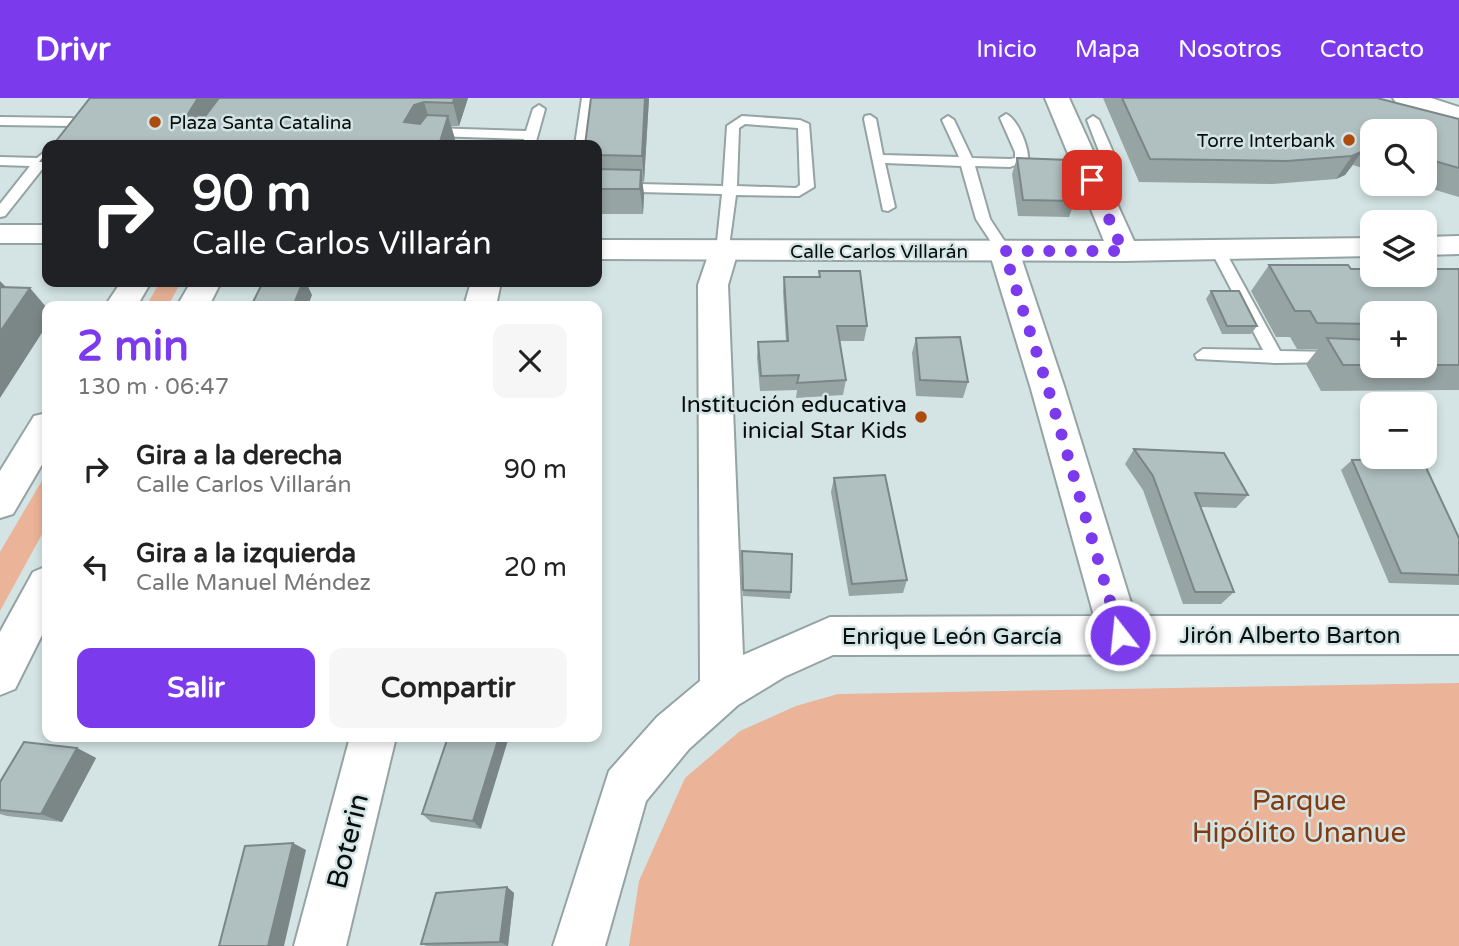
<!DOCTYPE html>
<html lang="es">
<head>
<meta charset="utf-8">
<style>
  :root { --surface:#fff; --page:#f6f6f6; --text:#222; --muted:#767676; --accent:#7c3aed }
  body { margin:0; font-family:"Varela Round",sans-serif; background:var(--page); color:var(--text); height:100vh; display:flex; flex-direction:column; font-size:26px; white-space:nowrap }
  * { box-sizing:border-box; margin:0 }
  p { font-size:23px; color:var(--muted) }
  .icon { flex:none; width:38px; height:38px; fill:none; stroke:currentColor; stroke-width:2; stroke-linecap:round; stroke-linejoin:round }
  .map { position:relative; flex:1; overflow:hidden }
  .drawer { position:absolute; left:42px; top:203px; width:560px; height:441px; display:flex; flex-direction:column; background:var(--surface); border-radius:14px; box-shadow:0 4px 10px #0003 }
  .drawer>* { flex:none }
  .banner { position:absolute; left:42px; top:42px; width:560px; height:147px; border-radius:14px; box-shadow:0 4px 10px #0003; background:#202124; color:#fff; overflow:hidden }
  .buttons { position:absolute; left:1360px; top:21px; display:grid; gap:14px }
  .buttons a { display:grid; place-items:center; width:77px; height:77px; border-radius:14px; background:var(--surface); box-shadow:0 4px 10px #0003; font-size:35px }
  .pin { position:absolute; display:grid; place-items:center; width:60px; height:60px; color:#fff; margin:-30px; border-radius:14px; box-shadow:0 4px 10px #0006 }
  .me { position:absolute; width:77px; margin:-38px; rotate:344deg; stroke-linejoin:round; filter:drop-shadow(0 0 5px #0008) }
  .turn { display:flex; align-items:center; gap:24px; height:147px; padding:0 35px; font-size:32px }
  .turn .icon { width:91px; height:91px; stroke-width:2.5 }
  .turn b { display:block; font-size:49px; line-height:60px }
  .round { display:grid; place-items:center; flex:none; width:74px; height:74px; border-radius:14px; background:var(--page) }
  .summary { display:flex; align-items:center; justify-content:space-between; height:119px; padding:0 35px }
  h1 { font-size:42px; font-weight:800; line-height:52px; color:var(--accent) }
  .primary-button { display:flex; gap:14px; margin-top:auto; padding:14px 35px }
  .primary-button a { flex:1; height:80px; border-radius:14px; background:var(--accent); color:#fff; font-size:28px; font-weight:800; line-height:80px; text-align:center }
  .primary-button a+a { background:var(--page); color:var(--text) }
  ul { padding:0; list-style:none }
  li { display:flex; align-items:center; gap:21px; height:98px; padding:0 35px }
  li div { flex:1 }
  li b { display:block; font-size:26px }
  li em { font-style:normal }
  header { display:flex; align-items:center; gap:42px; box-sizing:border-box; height:98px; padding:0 35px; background:var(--accent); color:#fff }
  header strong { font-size:33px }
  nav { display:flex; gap:38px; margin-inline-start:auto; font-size:24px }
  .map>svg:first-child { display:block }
</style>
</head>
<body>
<header>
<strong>Drivr</strong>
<nav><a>Inicio</a><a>Mapa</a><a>Nosotros</a><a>Contacto</a></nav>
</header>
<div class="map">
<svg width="1459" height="848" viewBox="0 0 1459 848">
  <rect width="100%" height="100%" fill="#d4e4e4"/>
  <path fill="#ebb398" d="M160 184H181L168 208H146Z
    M47 374V427L0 513V454Z
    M1459 585V848H629L639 783 685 680 740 633 796 608 838 596Z"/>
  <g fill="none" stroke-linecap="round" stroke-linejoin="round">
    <g stroke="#94a3a3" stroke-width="4">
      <path id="service" d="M582 0H594L588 47H575Z
        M539 7 545 11 535 47H523L524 41 433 38 428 47H415L422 33 431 30 526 33 533 11Z
        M1006 16C1018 21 1029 50 1028 62L1010 69 975 68 990 121 1011 153 1009 156H999L976 121 961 68 885 65 895 109 888 113 883 112 864 21 865 18 870 17 876 21 883 57 959 59 942 22 948 18 954 22 972 60 1010 61 1015 60V54L1000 20Z
        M742 18 800 22 809 26 814 89 799 98 736 97 728 156H718L716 153 722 96 597 93V85L723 88 727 28ZM745 26 798 30 800 87 796 90 737 88 739 30Z
        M1093 18 1099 22 1116 61 1097 84 1092 85 1085 81 1102 61 1087 22Z
        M0 19 72 20 78 24 72 28 0 27Z
        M47 52V65L5 118 0 119V106L30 68 0 67V59L37 60Z
        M1217 146 1224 151 1280 253 1337 254 1345 260 1343 264 1275 265 1197 261 1195 257 1203 251 1263 252 1210 151Z"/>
    </g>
    <g stroke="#94a3a3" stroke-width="4">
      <path id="minor" d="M723 143 734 146 738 153 728 187 743 557 830 519 1094 518 1031 291 989 153 993 146 1004 143 1015 146 1019 153 1065 291 1135 518H1459V556L833 557 784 579 738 607 689 651 646 703 605 848H553L609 673 657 619 700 583 698 187 712 146Z
        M471 184H501L496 208H464Z
        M350 639H396L346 848H294Z"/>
    </g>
    <g stroke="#94a3a3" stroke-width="4">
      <path id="tertiary" d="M1045 0H1069L1134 143 1372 140V158L1123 163 597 161V142L1104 143Z
        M0 127H47V145H0Z
        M1459 138V156L1424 157V139Z
        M121 184H151L137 208H105Z
        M191 184H221L209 208H177Z
        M47 315V358L13 416 0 420V373L34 318Z
        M47 468V527L15 591 0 597V534L33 474Z"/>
    </g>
    <g stroke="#94a3a3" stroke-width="4">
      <path id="motorway" d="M1393 0H1431L1459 9V25L1396 5Z"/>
    </g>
    <use href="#service" fill="#fff" fill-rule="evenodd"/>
    <use href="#minor" fill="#fff" fill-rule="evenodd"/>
    <use href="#tertiary" fill="#fff" fill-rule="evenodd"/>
    <use href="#motorway" fill="#fff" fill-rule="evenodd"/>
  </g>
  <path fill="#97a4a4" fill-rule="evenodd" d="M90 0H468L459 28H451L455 41 454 47H53Z
    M591 0H649L644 84 642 83 644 97 643 116H597V47Z
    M1103 0H1377L1459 21V99L1415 86H1424V33H1372V73L1353 67 1345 77 1336 81 1273 86 1139 84Z
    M47 55V71L41 63Z
    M1017 60 1075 103 1069 119 1018 118 1012 76Z
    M1269 167 1351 171H1459V292L1321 293 1306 266 1318 251H1297L1290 239H1276L1251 193ZM1372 215H1424V268H1372Z
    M819 173 867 228 864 243H840L846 282 843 297 796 300 797 292 760 293 757 260 758 244H786L783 194 784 179H819Z
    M1211 193 1257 228 1251 236H1222L1206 201Z
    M916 240 968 284 963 300 916 298 912 255Z
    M1134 351 1248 397 1236 410 1201 409 1234 494 1221 506H1183L1143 392 1125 366Z
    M1352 362 1459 477V487L1389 485 1341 372Z
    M834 380 907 482 903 495 849 498 831 394Z
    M742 460 791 494 790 501 743 498Z
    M448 639 481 731 431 724 422 716Z
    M77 650 96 660 62 724 7 718 0 716V684Z
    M507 789 514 795 508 848H427L421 846Z"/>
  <path fill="#7b8686" d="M198 0H233L196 47 183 24Z
    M454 0H468L459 28 453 5Z
    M645 0H649L644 84 642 58Z
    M424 4 431 27 404 24 414 7Z
    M448 18 455 41 454 47H439Z
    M1369 44 1345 77 1336 81 1352 58Z
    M641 72 644 97 643 116 640 91Z
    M0 183 10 193 0 208Z
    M303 184H306L312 197 308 208H293Z
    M30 190 47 210V227L0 300V234Z
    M499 639H509L481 731 473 723Z
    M77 650 96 660 62 724 41 716Z
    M293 745 306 752 284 848H268Z
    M507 789 514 795 508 848 500 844Z"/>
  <path fill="#b0bfbf" stroke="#7b8686" stroke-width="2" d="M90 0H198L183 24 200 25 219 0H454L453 5 424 4 414 7 404 24 420 26 427 17 448 18 439 47H53Z
    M591 0H645L642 58 597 57V47H585Z
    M1122 0H1377L1459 21V70L1424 60V33H1372V45L1369 44 1361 54 1352 58 1287 63 1150 61Z
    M47 55V63H41Z
    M1017 60 1069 62 1075 103 1023 102Z
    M597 71 641 72 640 91H597Z
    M1269 167H1348L1351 171H1372V177H1424V171H1459V267H1424V215H1372V226L1317 225 1310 213H1295Z
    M819 173H860L867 228H837L846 282 797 285 799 277 761 278 758 244 788 243 784 179H820Z
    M263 184H303L293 208H251Z
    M0 189 30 190 0 234Z
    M1211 193H1239L1257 228H1227Z
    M960 239 968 284 920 282 916 240Z
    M1327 240 1372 242V267H1343Z
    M1134 351 1224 355 1248 397 1195 395 1234 494H1195L1153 378Z
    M1422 361 1459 440V477L1401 475 1352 362Z
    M885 377 907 482 852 486 834 380Z
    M742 453 792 456 791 494 743 492Z
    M448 639H499L473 723 422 716Z
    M24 644 77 650 41 716 0 712V684Z
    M293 745 268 848H219L245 748Z
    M507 789 500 844 421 846 436 795Z"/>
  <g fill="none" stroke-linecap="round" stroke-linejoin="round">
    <path stroke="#7c3aed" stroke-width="12" stroke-dasharray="0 21.6" d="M1092 82 1123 153H1004L1048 290 1120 537"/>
  </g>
  <g fill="#ae4c0e" stroke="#d4e4e4" stroke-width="2.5">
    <circle cx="155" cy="24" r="7"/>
    <circle cx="1349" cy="42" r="7"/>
    <circle cx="921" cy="319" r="7"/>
  </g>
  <g text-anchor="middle" stroke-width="5" stroke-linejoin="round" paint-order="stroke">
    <g font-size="19" fill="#080d0d" stroke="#d4e4e4" text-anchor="start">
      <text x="169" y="31">Plaza Santa Catalina</text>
      <text x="1335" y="49" text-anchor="end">Torre Interbank</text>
    </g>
    <g font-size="19" fill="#080d0d" stroke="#d4e4e4">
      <text x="879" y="160">Calle Carlos Villarán</text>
    </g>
    <g font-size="23" fill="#080d0d" stroke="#d4e4e4" text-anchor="end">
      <text x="907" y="314">Institución educativa<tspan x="907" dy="26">inicial Star Kids</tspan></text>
    </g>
    <g font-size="23" fill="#080d0d" stroke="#d4e4e4">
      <text x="1290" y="545">Jirón Alberto Barton</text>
      <text x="952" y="546">Enrique León García</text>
    </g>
    <g font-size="28" fill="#843a0f" stroke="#d4e4e4">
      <text x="1299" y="712">Parque<tspan x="1299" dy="32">Hipólito Unanue</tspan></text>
    </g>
    <g font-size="28" fill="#080d0d" stroke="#d4e4e4">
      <text transform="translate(347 743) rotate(-76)" y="10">Boterin</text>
    </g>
  </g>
</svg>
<div class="buttons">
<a><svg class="icon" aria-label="search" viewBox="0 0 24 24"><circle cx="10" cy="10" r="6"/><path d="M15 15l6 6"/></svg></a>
<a><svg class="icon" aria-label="layers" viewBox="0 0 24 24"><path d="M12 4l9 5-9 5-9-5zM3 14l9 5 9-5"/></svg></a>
<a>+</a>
<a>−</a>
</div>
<div class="pin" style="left:1092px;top:82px;background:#d93025"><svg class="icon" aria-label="arrive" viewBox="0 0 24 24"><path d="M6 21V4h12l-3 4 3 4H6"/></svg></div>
<svg class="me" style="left:1120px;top:537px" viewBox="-20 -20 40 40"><circle r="17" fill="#7c3aed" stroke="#fff" stroke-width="3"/><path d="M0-11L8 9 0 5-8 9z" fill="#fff"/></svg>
<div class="banner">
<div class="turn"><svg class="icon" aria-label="right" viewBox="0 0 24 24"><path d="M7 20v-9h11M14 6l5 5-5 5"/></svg><div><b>90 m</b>Calle Carlos Villarán</div></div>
</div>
<section class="drawer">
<div class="summary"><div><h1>2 min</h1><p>130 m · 06:47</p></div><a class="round"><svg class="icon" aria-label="close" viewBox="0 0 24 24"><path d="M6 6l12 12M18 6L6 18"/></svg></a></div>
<ul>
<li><svg class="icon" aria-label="right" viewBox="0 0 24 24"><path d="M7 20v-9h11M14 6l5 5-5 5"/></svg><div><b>Gira a la derecha</b><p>Calle Carlos Villarán</p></div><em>90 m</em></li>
<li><svg class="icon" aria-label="left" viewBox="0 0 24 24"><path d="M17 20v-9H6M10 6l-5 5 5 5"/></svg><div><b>Gira a la izquierda</b><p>Calle Manuel Méndez</p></div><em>20 m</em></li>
</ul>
<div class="primary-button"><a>Salir</a><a>Compartir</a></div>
</section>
</div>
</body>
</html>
